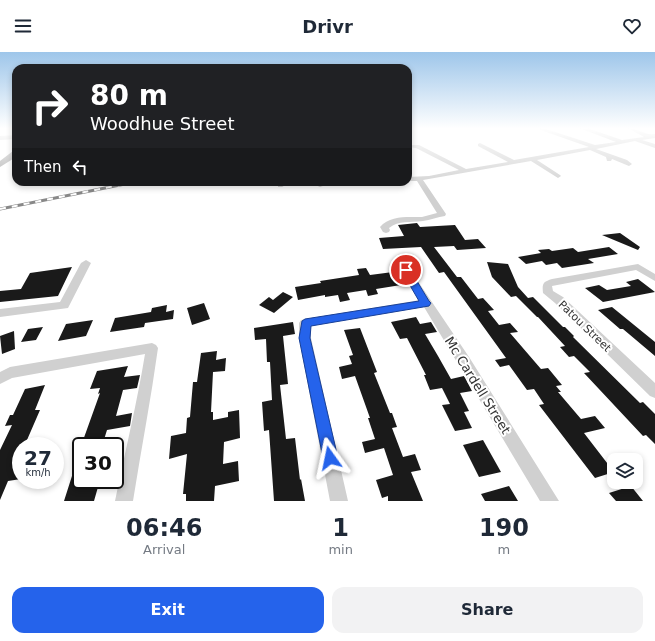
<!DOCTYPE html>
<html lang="en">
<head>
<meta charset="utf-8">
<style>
  :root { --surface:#fff; --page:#f2f2f3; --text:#1f2937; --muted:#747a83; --accent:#2563eb }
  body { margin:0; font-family:"DejaVu Sans",sans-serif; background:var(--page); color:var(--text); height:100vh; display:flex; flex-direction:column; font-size:15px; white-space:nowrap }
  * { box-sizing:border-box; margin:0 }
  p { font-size:13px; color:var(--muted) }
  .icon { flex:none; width:22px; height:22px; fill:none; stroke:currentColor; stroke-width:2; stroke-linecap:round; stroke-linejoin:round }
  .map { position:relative; height:449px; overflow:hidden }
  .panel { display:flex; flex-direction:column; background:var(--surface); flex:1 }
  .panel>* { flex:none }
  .guide { position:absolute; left:12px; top:12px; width:400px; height:122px; border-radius:12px; box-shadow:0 2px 6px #0003; background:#202124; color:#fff; overflow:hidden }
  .fabs { position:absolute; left:607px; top:401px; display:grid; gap:8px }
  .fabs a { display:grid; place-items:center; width:36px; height:36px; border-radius:8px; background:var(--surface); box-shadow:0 2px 6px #0003; font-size:20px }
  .speed { position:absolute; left:12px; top:385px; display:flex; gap:8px; font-size:20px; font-weight:700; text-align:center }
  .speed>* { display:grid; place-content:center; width:52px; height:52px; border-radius:50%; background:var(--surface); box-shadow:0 2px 6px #0003; line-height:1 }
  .speed small { font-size:10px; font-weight:400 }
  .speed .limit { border:2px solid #111; border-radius:6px; background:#fff; color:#111 }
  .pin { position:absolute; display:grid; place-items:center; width:34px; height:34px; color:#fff; margin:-17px; border:2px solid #fff; border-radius:50%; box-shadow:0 1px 4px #0007 }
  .me { position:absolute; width:44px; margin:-22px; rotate:348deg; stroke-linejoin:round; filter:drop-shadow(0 0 3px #0008) }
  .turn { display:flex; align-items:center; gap:14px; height:84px; padding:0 12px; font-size:18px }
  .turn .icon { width:52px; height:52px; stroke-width:2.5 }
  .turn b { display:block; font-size:28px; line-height:34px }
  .then { display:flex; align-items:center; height:38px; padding:0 12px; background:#0003; gap:8px; font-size:15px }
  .eta { display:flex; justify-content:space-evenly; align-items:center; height:68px; text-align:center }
  .eta b { font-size:24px; font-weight:700; line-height:28px }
  .cta { display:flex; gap:8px; margin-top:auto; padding:8px 12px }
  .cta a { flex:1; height:46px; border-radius:12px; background:var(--accent); color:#fff; font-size:16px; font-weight:700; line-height:46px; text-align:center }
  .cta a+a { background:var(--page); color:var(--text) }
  header { display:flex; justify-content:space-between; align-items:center; height:52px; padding:0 12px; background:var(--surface); font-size:18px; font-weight:700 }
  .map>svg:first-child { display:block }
</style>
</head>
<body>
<header><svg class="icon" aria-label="menu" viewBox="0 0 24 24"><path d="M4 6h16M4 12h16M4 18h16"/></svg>Drivr<svg class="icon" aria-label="heart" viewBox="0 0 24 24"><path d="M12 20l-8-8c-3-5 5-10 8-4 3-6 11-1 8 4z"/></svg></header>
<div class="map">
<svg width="655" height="449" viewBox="0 0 655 449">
  <rect width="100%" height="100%" fill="#fff"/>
  <path fill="#1a1a1a" d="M417 171 420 175 455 173 465 188 478 187 486 196 457 198 454 194 434 195 457 225H461L478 247 483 246 494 258 488 259 499 273 510 271 518 280 510 281 541 317 548 316 562 333 556 334 561 340H558L581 367 595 364 605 376 584 381 614 420 595 426 539 353 544 352 534 337 527 338 509 313 500 315 495 308 506 306 444 220 439 221 421 195 383 197 379 186 404 184 398 173Z
    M620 181 640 195 638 198 602 183Z
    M609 195 618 202 588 207 594 211 562 216 557 211 546 213 542 209 526 212 518 205 541 201 538 198 549 197 552 199 573 196 578 200Z
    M487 210 508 212 518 235 528 246 533 245 563 275H565L574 284 573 285 640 351 643 350 655 362V392L646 383 643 384 584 321 590 320 574 304 569 305 560 295 565 294 538 265H537L516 244 511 245 492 225Z
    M72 215 58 244 0 250V239L21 237 30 221Z
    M366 216 370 223 393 220 401 233 376 237 378 242 368 244 366 238 347 241 350 248 340 250 338 243 325 245V243L298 248 295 235 321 231 320 229 359 223 357 217Z
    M638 227 655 240 603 250 585 236 599 233 607 238 631 234 626 230Z
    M283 240 293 245 274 261 259 253 269 245 273 248Z
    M204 251 210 267 192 273 187 256Z
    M167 253 166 260 174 258 173 267 145 271 144 275 110 280 115 266 151 260 152 256Z
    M612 255 655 290V304L623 277H620L598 258Z
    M416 265 420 272 431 270 437 280 425 282 438 304 451 327 464 324 472 339 460 341 469 359 464 360 472 376 455 379 442 353 450 352 442 336 430 338 424 323H426L407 286 400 287 391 270Z
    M93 268 86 284 58 289 66 272Z
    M293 270 295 282 283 284 288 332 280 333 286 387 295 386 300 428 301 427 305 449H274L269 378 264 379 262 350 272 348 270 310H267L266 287 255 288 254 276Z
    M43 275 36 288 21 290 28 277Z
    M360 276 377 320 374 321 390 361H392L397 375 392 376 403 405 415 402 421 418 411 420 423 449H388V444L382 446 376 428 393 423 384 396 365 401 362 390 375 387 368 366H370L355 324 342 327 339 315 352 312 349 304 353 303 344 278Z
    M14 279 15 297 2 302 0 284Z
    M217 299 216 308 226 306 225 319 213 320 211 360H213V368L228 365V360L239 358 240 386 224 390 223 412 238 409 239 429 215 434 214 449H186V442H183L187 402 169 407 171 384 186 381 187 366 190 365 193 330H197L201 301Z
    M128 314 124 325 140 323 137 336 123 338 116 364 132 361 130 374 107 378 102 394H81L100 341 98 342 100 336 90 337 97 319Z
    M45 333 35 358H40L27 388 23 394H21V398L15 412 21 411V427L8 429 0 448V398L12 373 5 374 10 363H13L25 337Z
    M483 388 501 420 479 425 463 393Z
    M79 402H81V430L100 428 94 449H64Z
    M509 434 518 449H485L481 442Z
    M631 434 643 449H616L609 441Z"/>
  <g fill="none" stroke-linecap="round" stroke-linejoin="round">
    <path fill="#d0d0d0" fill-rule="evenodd" d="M535 76H543L595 93 616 90 579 76H587L622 88 644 85 628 76C638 76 645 84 655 82V86L642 88 655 92V96L635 89 596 97 627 108 632 112 629 114 612 107 611 109H607L606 105 590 98 537 108 560 123 561 124 558 126 531 109 423 128 446 162 445 164C438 165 430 168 423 169 410 171 399 168 389 176L390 178 389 180 386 181 383 180 380 175C390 163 408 165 422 165 427 164 432 162 437 161L417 129H408V125L429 124 459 118 416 96 408 95V93H419L466 117 508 110 478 94V92L480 91 514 108 589 95Z
      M16 83V87L0 88V84Z
      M283 130H291L282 135H278V133Z
      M309 130H334L320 135Z
      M86 208 91 211 68 256 0 265V257L60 250 81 211Z
      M638 212 655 222V229L636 218 552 234 553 239 563 245 655 331V346L650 344 555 251 543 241C542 231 543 230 552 227Z
      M406 215 409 216 469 305 559 449H540L424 255 311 274V286L348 449H330L299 286V271L301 268 305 267 420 248 401 218Z
      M152 291 156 293 158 296C151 347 141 398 133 449H115C125 400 137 351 145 302L12 326 0 332V320L10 315Z"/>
    <path fill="#ababab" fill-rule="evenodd" d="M13 99H16V105L0 115V109Z"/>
    <g stroke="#888" stroke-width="3">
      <path id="rail" d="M0 157 135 130"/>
    </g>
    <use href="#rail" stroke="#fff" stroke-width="2" stroke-dasharray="6" stroke-linecap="butt"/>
  </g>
  <linearGradient id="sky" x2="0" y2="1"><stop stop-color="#9ec6ea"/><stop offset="0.55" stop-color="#fff"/><stop offset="1" stop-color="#fff" stop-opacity="0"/></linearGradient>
  <rect width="655" height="139" fill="url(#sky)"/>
  <path fill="#2563eb" stroke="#184099" d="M406 215 409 216 429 249 431 251 429 254 311 274 310 286 338 406 336 411 330 413 325 411 323 406 299 286 302 269 305 267 419 249 401 218Z"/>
  <g text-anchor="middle" stroke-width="4" stroke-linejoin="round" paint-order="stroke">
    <g font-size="11" fill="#333" stroke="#fff">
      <text transform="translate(585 274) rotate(44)" y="4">Patou Street</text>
    </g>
    <g font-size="13" fill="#333" stroke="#fff">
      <text transform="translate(478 333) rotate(58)" y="5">Mc Cardell Street</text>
    </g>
  </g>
</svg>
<div class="fabs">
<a><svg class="icon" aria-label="layers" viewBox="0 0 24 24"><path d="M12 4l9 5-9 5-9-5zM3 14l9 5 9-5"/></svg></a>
</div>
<div class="speed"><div>27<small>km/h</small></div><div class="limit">30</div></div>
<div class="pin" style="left:406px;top:218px;background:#d93025"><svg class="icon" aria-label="arrive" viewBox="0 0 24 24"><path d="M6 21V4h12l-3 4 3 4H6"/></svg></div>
<svg class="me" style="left:330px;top:406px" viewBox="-20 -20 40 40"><path d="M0-17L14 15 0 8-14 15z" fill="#2563eb" stroke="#fff" stroke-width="4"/></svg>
<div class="guide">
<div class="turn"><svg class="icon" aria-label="right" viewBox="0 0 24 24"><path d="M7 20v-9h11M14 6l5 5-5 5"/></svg><div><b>80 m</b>Woodhue Street</div></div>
<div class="then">Then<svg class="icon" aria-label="left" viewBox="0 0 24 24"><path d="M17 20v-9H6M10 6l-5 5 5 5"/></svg></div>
</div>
</div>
<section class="panel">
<div class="eta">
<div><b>06:46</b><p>Arrival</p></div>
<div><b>1</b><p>min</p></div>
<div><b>190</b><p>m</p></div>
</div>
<div class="cta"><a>Exit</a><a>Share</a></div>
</section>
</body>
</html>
